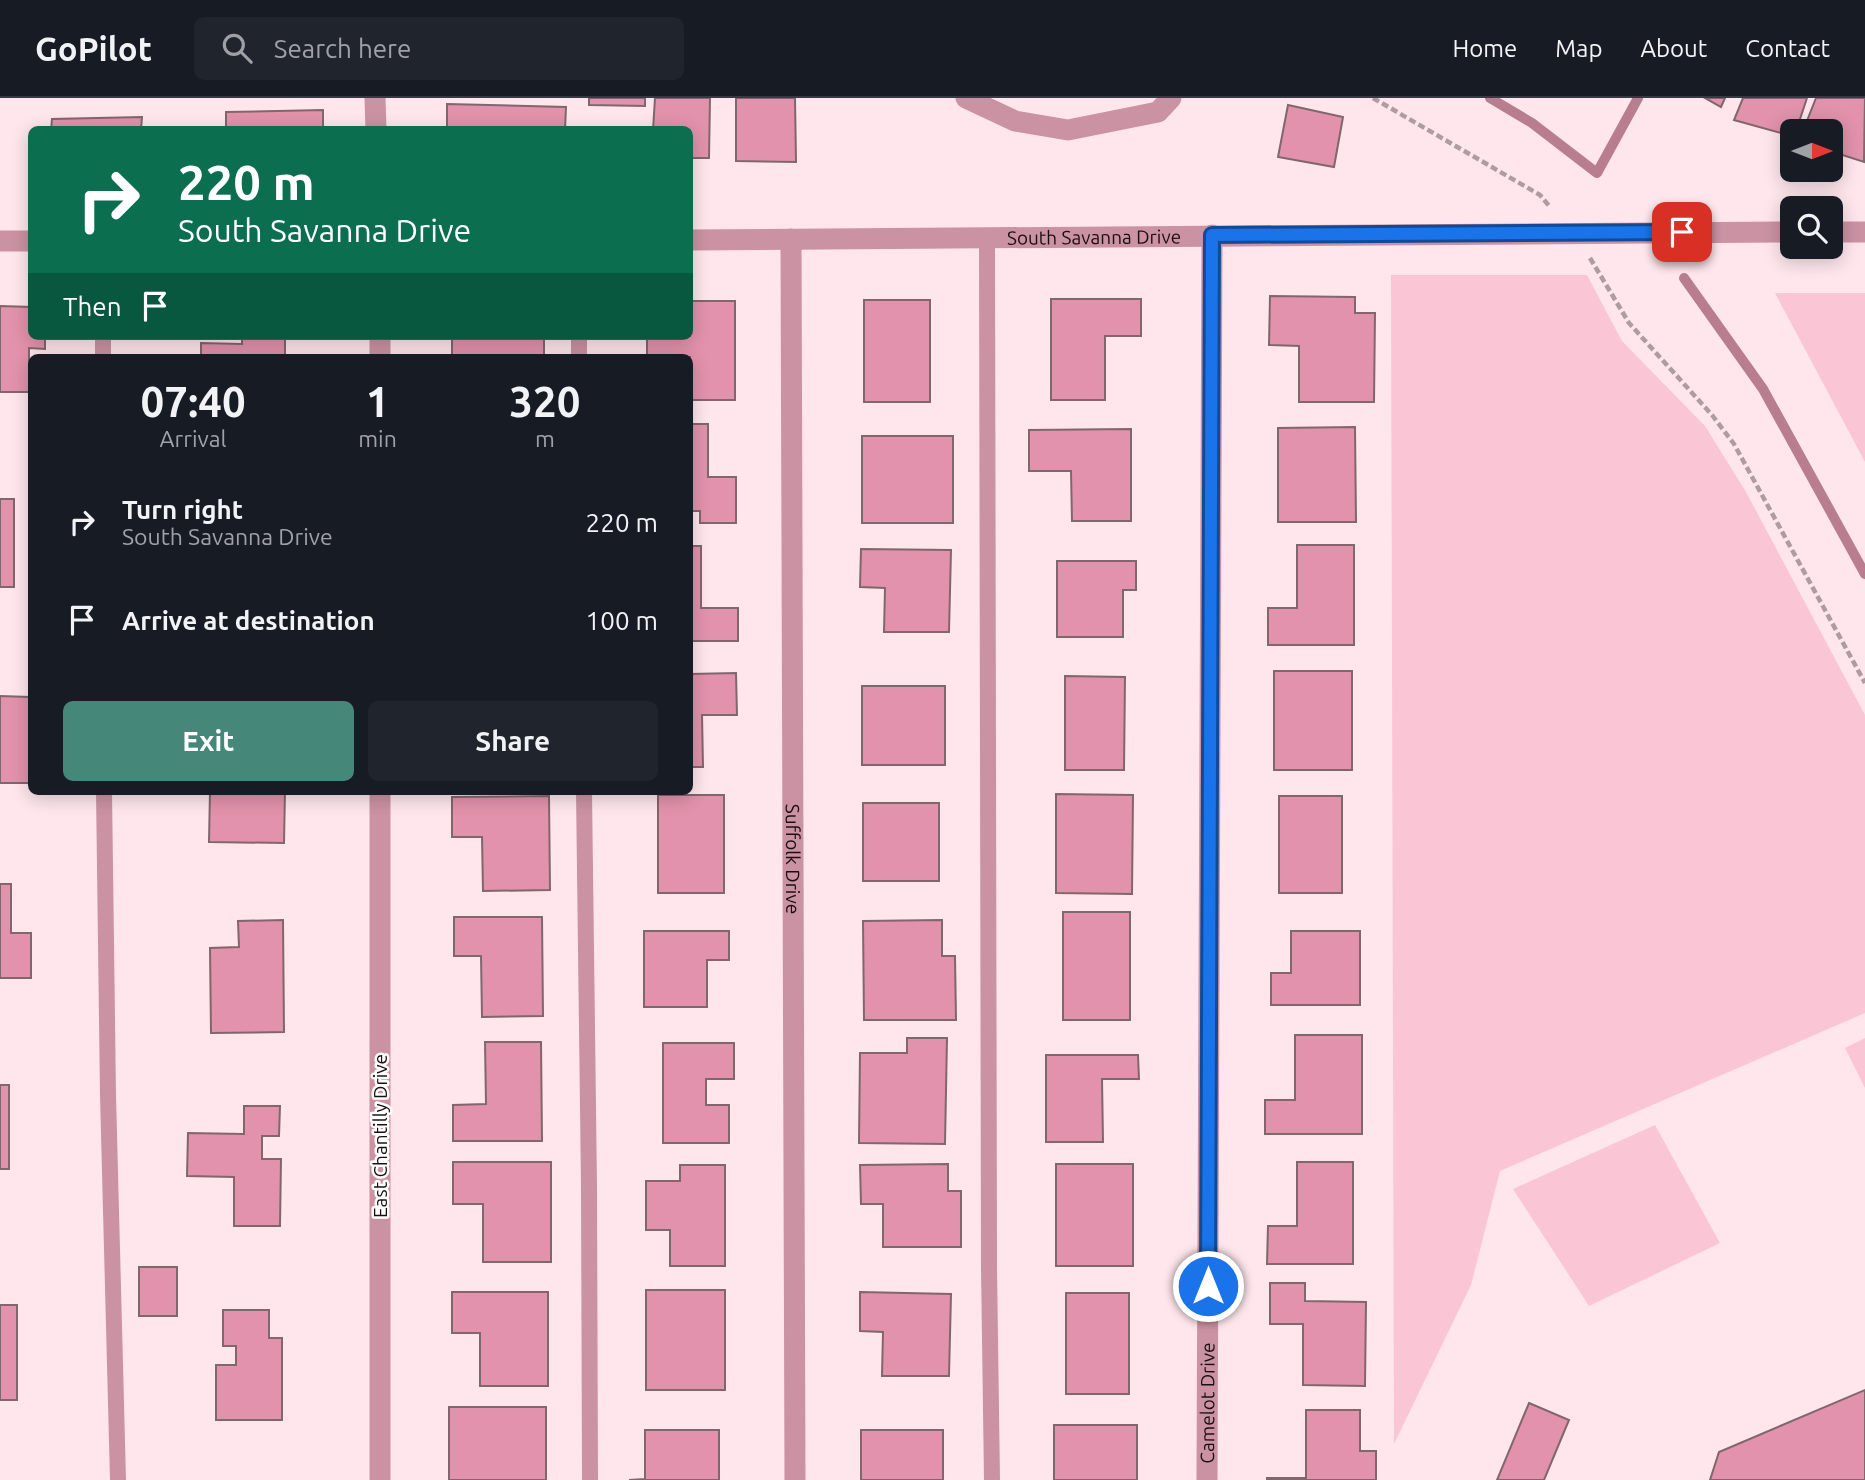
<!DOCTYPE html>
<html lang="en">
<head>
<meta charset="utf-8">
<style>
  :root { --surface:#171b24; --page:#20242c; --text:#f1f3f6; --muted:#9ea1a6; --line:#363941; --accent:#45887a }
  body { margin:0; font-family:Ubuntu,sans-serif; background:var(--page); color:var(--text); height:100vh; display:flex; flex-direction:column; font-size:26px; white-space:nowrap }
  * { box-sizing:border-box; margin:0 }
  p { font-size:23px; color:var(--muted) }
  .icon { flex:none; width:38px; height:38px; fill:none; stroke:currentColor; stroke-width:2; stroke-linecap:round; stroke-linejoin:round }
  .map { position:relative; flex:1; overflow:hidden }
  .side { position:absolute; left:28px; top:256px; width:665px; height:441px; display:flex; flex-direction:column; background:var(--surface); border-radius:10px; box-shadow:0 4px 18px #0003 }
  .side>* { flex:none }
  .top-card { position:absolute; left:28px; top:28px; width:665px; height:214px; border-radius:10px; box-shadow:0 4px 18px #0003; background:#0b6e4f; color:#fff; overflow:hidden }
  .needle { width:46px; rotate:90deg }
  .controls { position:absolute; left:1780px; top:21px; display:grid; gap:14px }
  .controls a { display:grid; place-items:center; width:63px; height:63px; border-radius:10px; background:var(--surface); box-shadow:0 4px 18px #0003; font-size:35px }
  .pin { position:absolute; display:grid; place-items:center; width:60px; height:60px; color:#fff; margin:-30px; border-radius:14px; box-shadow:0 4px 10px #0006 }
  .me { position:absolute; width:77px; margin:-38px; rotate:0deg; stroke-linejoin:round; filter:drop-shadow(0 0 5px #0008) }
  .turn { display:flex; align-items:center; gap:24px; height:147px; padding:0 35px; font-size:32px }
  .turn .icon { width:91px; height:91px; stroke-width:2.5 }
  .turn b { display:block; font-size:49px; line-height:60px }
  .then { display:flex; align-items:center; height:66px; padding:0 35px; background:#0003; gap:14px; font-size:26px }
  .eta { display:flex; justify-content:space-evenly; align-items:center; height:119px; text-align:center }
  .eta b { font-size:42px; font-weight:700; line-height:49px }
  .primary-button { display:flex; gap:14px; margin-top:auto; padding:14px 35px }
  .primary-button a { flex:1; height:80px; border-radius:10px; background:var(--accent); color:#fff; font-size:28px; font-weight:700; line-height:80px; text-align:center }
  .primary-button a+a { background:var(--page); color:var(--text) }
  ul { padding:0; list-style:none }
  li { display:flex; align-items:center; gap:21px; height:98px; padding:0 35px }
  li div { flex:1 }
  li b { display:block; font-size:26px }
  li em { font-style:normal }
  header { display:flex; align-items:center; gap:42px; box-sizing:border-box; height:98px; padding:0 35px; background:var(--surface); border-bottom:2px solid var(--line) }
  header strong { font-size:33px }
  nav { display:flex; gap:38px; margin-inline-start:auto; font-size:24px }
  .search { width:490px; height:63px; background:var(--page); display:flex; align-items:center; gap:18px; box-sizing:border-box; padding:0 24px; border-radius:10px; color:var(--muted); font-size:26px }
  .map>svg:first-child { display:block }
</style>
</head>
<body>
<header>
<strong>GoPilot</strong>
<div class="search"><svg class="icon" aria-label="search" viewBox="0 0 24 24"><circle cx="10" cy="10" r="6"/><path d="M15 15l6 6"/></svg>Search here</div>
<nav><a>Home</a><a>Map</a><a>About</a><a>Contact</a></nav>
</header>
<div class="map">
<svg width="1865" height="1382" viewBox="0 0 1865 1382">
  <rect width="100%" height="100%" fill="#fee6ec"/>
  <path fill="#fac6d5" d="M1391 177H1587L1622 243 1705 328 1746 394 1865 617V915L1500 1073 1471 1187 1394 1346Z
    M1775 195H1865V364Z
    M1865 940V990L1845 950Z
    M1655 1027 1720 1145 1589 1208 1513 1091Z"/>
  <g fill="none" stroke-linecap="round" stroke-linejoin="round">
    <path stroke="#b97d90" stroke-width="10" d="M1490 0 1532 25 1597 75 1638 0
      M1684 180 1763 291 1865 476"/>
  </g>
  <path fill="#e292ac" stroke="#80666d" stroke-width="2" d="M589 0H645V8L589 7Z
    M655 0H710L709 60H690V32H653Z
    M736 0H795L796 64 736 63Z
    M1705 0H1725L1721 9Z
    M1743 0H1807L1796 33H1792V38L1734 22Z
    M1816 0H1865L1864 64 1830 53V33H1803Z
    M447 6 566 9 565 32H447Z
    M1288 7 1343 19 1334 69 1278 59Z
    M323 12V32H226V14Z
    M142 19 141 32H51L52 21Z
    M1270 198 1355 199V215H1375L1374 304H1299V248L1269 247Z
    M1051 201H1141V238H1105V302H1051Z
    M864 202H930V304H864Z
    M690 203H735V302H690V259H647V238H690Z
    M0 208 32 209V238H45V251L29 250V294H0Z
    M242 238H285V259H201V245L242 246Z
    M452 238H544V259H452Z
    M690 326H708V379H736V425H700V413H690Z
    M1355 329 1356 424H1278V330Z
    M1131 331V423H1072L1071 373H1029V332Z
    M862 338H953V425H862Z
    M0 401H14V489H0Z
    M1297 447H1354V547H1268V510H1297Z
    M690 448H701V510H738V543H690Z
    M861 451 951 452 949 534H884L885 490 860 489Z
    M1057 463H1136V492H1123V539H1057Z
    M1274 573H1352V672H1274Z
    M736 575 737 617H702L703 669H690V576Z
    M1065 578 1125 579 1124 672H1065Z
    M862 588H945V667H862Z
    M0 598 30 599 29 685H0Z
    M210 693H285L284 745 209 744Z
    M1056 696 1133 697 1132 796 1056 795Z
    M658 697H724V795H658Z
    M549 698 550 792 483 793 482 739H452V699Z
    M1279 698H1342V795H1279Z
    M863 705H939V783H863Z
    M0 786H11V835H31V880H0Z
    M1063 814H1130V922H1063Z
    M454 819H542L543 918 482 919 481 858H454Z
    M283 822 284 934 211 935 210 850 239 849 238 823Z
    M942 822V858H955L956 922H864L863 823Z
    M644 833H729V862H707V909H644Z
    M1291 833H1360V907H1271V875H1291Z
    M1295 937H1362V1036H1265V1002H1295Z
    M907 940H947L945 1046 859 1045 860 955H907Z
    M485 944H541L542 1043H453V1007L486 1006Z
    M663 945H734V981H706V1007H729V1045H663Z
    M1046 957H1138L1139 981H1102L1103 1044H1046Z
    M0 987H9V1071H0Z
    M244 1008H280L279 1038H262V1061H281L280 1128H234V1079L187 1078 188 1035 244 1036Z
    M453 1064H551V1164H483V1106H453Z
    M1297 1064H1353V1166H1267L1268 1128H1297Z
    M948 1066V1093H961V1149H883V1106H861L860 1067Z
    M1056 1066H1133V1168H1056Z
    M680 1067H725V1168H670V1132H646V1083H680Z
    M139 1169H177V1218H139Z
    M1270 1185H1305V1203L1366 1204 1365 1288 1303 1287V1226H1270Z
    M646 1192H725V1292H646Z
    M452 1194H548V1288H480V1235H452Z
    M860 1194 951 1196 949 1278H882L883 1234 860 1233Z
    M1066 1195H1129V1296H1066Z
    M0 1207H17V1302H0Z
    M223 1212H269V1240H282V1322H216V1267H236V1248H223Z
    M1865 1292V1382H1710L1719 1354Z
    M1529 1305 1569 1322 1544 1382H1497Z
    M449 1309H546V1382H449Z
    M1306 1312H1360V1353H1376V1382H1267V1380H1306Z
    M1054 1327H1137V1382H1054Z
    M645 1332H719V1382H629L645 1381Z
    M861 1332H943V1382H861Z"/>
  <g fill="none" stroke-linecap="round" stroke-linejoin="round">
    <path stroke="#af9ca1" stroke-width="4.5" stroke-dasharray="7 3.5" stroke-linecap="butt" d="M1373 0 1540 97 1550 109
      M1590 160 1629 225 1712 317 1734 346 1865 585"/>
    <path stroke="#cb92a3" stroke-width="16" d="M987 138 989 1170 992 1382
      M579 238V259
      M103 259V238
      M104 693 108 997 118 1382
      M584 693 589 1088 590 1382"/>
    <g stroke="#cb92a3" stroke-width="21">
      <path d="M375 0 376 32"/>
      <path d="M966 0 1015 23 1068 32 1158 14 1171 0"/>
      <path d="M1830 134H1865"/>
      <path id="s1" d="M791 141 795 1382"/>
      <path id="s2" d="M690 142 1792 134"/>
      <path d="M0 143H32"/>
      <path d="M380 238V259"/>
      <path d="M380 693V1382"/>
      <path id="s3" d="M1207 1382 1212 137"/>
    </g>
  </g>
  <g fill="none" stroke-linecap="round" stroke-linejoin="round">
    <g stroke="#114b97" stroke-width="18">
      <path id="route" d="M1208 1188 1212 137 1682 134"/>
    </g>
    <use href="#route" stroke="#1a73e8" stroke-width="12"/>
  </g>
  <g text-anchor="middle" stroke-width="5" stroke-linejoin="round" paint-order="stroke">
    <g font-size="19" fill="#190f12" stroke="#fff">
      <text dy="7" stroke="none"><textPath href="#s2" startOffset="404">South Savanna Drive</textPath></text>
      <text dy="7" stroke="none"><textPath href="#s1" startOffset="620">Suffolk Drive</textPath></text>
      <text transform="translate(380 1038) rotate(-90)" y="7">East Chantilly Drive</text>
      <text dy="7" stroke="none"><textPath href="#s3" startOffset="77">Camelot Drive</textPath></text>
    </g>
  </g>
</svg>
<div class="controls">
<a><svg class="needle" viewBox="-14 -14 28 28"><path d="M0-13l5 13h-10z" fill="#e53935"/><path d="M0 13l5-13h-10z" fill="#9ea1a6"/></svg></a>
<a><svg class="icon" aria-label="search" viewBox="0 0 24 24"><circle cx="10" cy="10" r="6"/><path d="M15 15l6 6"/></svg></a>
</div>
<div class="pin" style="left:1682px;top:134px;background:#d93025"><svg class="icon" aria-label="arrive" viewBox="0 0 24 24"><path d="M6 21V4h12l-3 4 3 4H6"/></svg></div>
<svg class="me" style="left:1208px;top:1188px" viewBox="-20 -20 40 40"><circle r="17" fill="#1a73e8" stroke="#fff" stroke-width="3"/><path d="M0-11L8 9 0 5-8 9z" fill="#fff"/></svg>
<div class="top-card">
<div class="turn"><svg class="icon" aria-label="right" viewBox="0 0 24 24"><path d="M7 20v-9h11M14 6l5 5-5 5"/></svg><div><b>220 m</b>South Savanna Drive</div></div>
<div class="then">Then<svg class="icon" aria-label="arrive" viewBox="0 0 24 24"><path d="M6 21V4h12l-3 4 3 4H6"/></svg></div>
</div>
<section class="side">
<div class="eta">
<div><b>07:40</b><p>Arrival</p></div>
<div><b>1</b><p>min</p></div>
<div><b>320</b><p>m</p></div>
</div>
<ul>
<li><svg class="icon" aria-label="right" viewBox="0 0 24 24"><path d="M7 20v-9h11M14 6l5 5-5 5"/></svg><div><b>Turn right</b><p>South Savanna Drive</p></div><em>220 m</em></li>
<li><svg class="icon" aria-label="arrive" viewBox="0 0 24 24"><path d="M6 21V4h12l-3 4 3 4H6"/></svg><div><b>Arrive at destination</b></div><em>100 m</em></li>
</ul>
<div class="primary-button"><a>Exit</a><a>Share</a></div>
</section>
</div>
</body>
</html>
